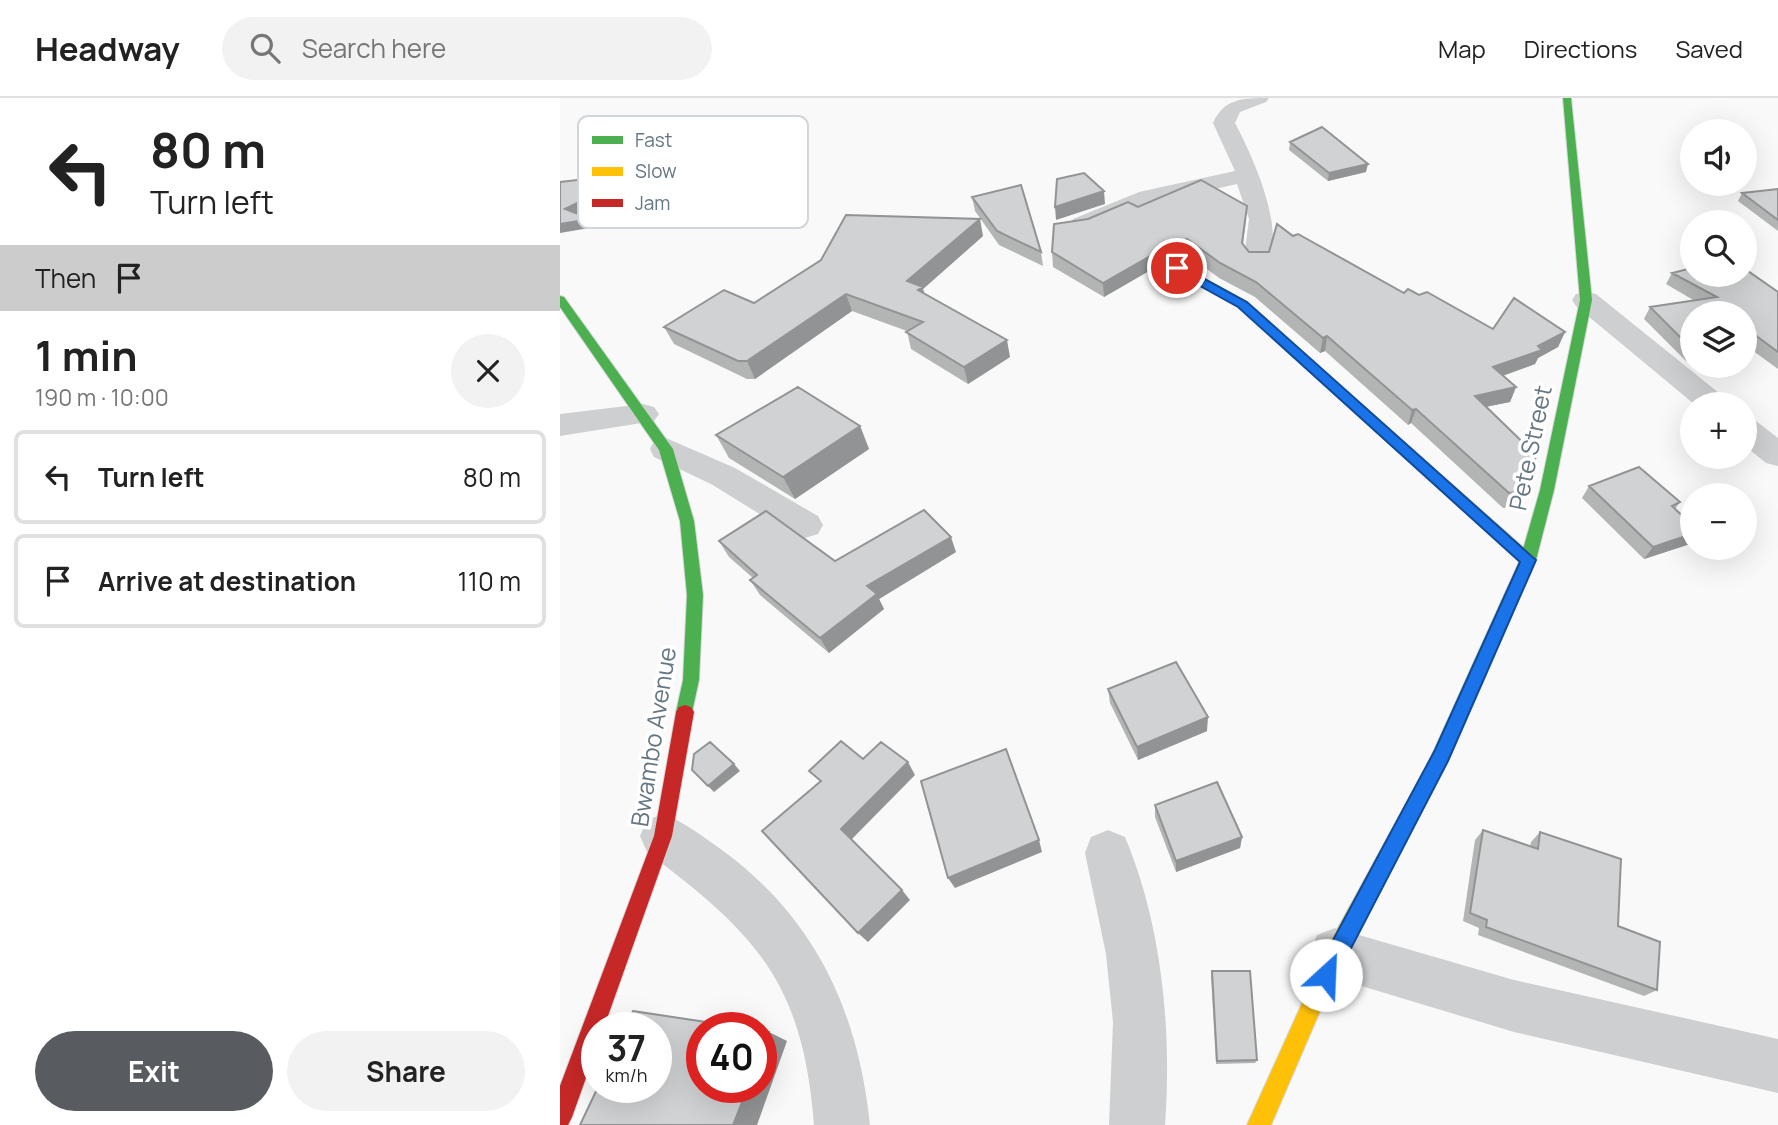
<!DOCTYPE html>
<html lang="en">
<head>
<meta charset="utf-8">
<style>
  :root { --surface:#fff; --page:#f2f2f2; --text:#222; --muted:#767676; --line:#e0e0e0; --accent:#585c60 }
  body { margin:0; font-family:Manrope,sans-serif; background:var(--page); color:var(--text); height:100vh; display:flex; flex-direction:column; font-size:26px; white-space:nowrap }
  * { box-sizing:border-box; margin:0 }
  p { font-size:23px; color:var(--muted) }
  .icon { flex:none; width:38px; height:38px; fill:none; stroke:currentColor; stroke-width:2; stroke-linecap:round; stroke-linejoin:round }
  .map { position:relative; flex:1; overflow:hidden }
  .panel { display:flex; flex-direction:column; background:var(--surface); width:560px }
  .panel>* { flex:none }
  .guide { background:#fff; color:var(--text); overflow:hidden }
  .buttons { position:absolute; left:1120px; top:21px; display:grid; gap:14px }
  .buttons a { display:grid; place-items:center; width:77px; height:77px; border-radius:50%; background:var(--surface); box-shadow:0 7px 28px #0002; font-size:35px }
  .speed { position:absolute; left:21px; top:914px; display:flex; gap:14px; font-size:35px; font-weight:700; text-align:center }
  .speed>* { display:grid; place-content:center; width:91px; height:91px; border-radius:50%; background:var(--surface); box-shadow:0 7px 28px #0002; line-height:1 }
  .speed small { font-size:18px; font-weight:400 }
  .speed .limit { border:10px solid #d22; background:#fff; color:#111 }
  .pin { position:absolute; display:grid; place-items:center; width:60px; height:60px; color:#fff; margin:-30px; border:4px solid #fff; border-radius:50%; box-shadow:0 2px 7px #0007 }
  .me { position:absolute; width:77px; margin:-38px; rotate:25deg; stroke-linejoin:round; filter:drop-shadow(0 0 5px #0008) }
  .turn { display:flex; align-items:center; gap:24px; height:147px; padding:0 35px; font-size:32px }
  .turn .icon { width:91px; height:91px; stroke-width:2.5 }
  .turn b { display:block; font-size:49px; line-height:60px }
  .then { display:flex; align-items:center; height:66px; padding:0 35px; background:#0003; gap:14px; font-size:26px }
  .round { display:grid; place-items:center; flex:none; width:74px; height:74px; border-radius:37px; background:var(--page) }
  .summary { display:flex; align-items:center; justify-content:space-between; height:119px; padding:0 35px }
  h1 { font-size:42px; font-weight:700; line-height:52px }
  .action { display:flex; gap:14px; margin-top:auto; padding:14px 35px }
  .action a { flex:1; height:80px; border-radius:42px; background:var(--accent); color:#fff; font-size:28px; font-weight:700; line-height:80px; text-align:center }
  .action a+a { background:var(--page); color:var(--text) }
  ul { padding:0; list-style:none }
  li { display:flex; align-items:center; gap:21px; height:94px; margin:0 14px 10px; padding:0 21px; border:4px solid var(--line); border-radius:10px }
  li div { flex:1 }
  li b { display:block; font-size:26px }
  li em { font-style:normal }
  header { display:flex; align-items:center; gap:42px; box-sizing:border-box; height:98px; padding:0 35px; background:var(--surface); border-bottom:2px solid var(--line) }
  header strong { font-size:33px }
  nav { display:flex; gap:38px; margin-inline-start:auto; font-size:24px }
  .search { width:490px; height:63px; background:var(--page); display:flex; align-items:center; gap:18px; box-sizing:border-box; padding:0 24px; border-radius:38px; color:var(--muted); font-size:26px }
  main { display:flex; flex:1; min-height:0 }
  .map>svg:first-child { display:block }
</style>
</head>
<body>
<header>
<strong>Headway</strong>
<div class="search"><svg class="icon" aria-label="search" viewBox="0 0 24 24"><circle cx="10" cy="10" r="6"/><path d="M15 15l6 6"/></svg>Search here</div>
<nav><a>Map</a><a>Directions</a><a>Saved</a></nav>
</header>
<main>
<section class="panel">
<div class="guide">
<div class="turn"><svg class="icon" aria-label="left" viewBox="0 0 24 24"><path d="M17 20v-9H6M10 6l-5 5 5 5"/></svg><div><b>80 m</b>Turn left</div></div>
<div class="then">Then<svg class="icon" aria-label="arrive" viewBox="0 0 24 24"><path d="M6 21V4h12l-3 4 3 4H6"/></svg></div>
</div>
<div class="summary"><div><h1>1 min</h1><p>190 m · 10:00</p></div><a class="round"><svg class="icon" aria-label="close" viewBox="0 0 24 24"><path d="M6 6l12 12M18 6L6 18"/></svg></a></div>
<ul>
<li><svg class="icon" aria-label="left" viewBox="0 0 24 24"><path d="M17 20v-9H6M10 6l-5 5 5 5"/></svg><div><b>Turn left</b></div><em>80 m</em></li>
<li><svg class="icon" aria-label="arrive" viewBox="0 0 24 24"><path d="M6 21V4h12l-3 4 3 4H6"/></svg><div><b>Arrive at destination</b></div><em>110 m</em></li>
</ul>
<div class="action"><a>Exit</a><a>Share</a></div>
</section>
<div class="map">
<svg width="1218" height="1027" viewBox="0 0 1218 1027">
  <rect width="100%" height="100%" fill="#f9f9f9"/>
  <g fill="none" stroke-linecap="round" stroke-linejoin="round">
    <g stroke="#d5d6d7" stroke-width="2">
      <path id="fast" d="M1003 0H1011L1032 202 994 392 976 462 881 676 875 678 869 676 866 670 960 462 980 392 1020 202Z
        M0 198 4 199 113 351 134 423 143 497 139 582 131 619 125 621 119 619 116 614 123 582 127 497 120 423 99 352 0 209Z"/>
    </g>
    <g stroke="#d5d6d7" stroke-width="2">
      <path id="slow" d="M858 359 863 361 973 458 976 462 973 466H963L853 367 851 364Z
        M875 662 881 664 884 670 782 862 711 1027H687L768 848 869 664Z"/>
    </g>
    <g stroke="#d5d6d7" stroke-width="2">
      <path id="jam" d="M613 169H621L687 205 863 361 865 364 863 367H853L679 209 613 173Z
        M125 607 131 609 134 614 112 738 44 929H37V949L12 1019 8 1027H0V988L94 738 116 614 119 609Z"/>
    </g>
    <path fill="#cecfd0" fill-rule="evenodd" d="M709 0 706 4 680 14 675 25C691 55 728 134 706 166H688L684 160 689 121 677 86 594 105 522 133 513 131 510 126 513 121 579 94 675 73 653 25C664 0 684 0 709 0Z
      M1026 194 1036 196 1164 299 1168 306H1134L1016 208 1012 202 1016 196Z
      M83 306 94 309 99 316 94 323 0 338V316Z
      M1185 320 1196 323 1218 340V368L1206 365 1185 348Z
      M106 340 175 370 258 418 263 427 258 436 245 440 232 436 151 386 94 359 90 351 94 343Z
      M103 716C125 724 143 739 162 752 256 821 298 913 310 1027H254C243 884 196 836 87 754L80 738 87 722Z
      M548 732 565 739C602 827 612 932 605 1027H549L553 924 546 856 525 755 531 739Z
      M775 830 954 882 1218 941V995L954 934 775 880 757 873 750 855 757 837Z"/>
    <use href="#fast" fill="#4caf50" fill-rule="evenodd"/>
    <use href="#slow" fill="#ffc107" fill-rule="evenodd"/>
    <use href="#jam" fill="#c62828" fill-rule="evenodd"/>
  </g>
  <path fill="#b3b5b5" d="M730 44 806 74 768 83 729 52Z
    M1218 91V133L1178 103 1182 95Z
    M412 99 481 154 483 168 439 147 415 113Z
    M578 109 686 122 683 146 689 154H709L733 138 844 195 859 197 933 231 1005 234 998 249 978 260 975 266 943 278 956 289 950 304 926 309 968 393 961 408 943 410 851 325 848 327 765 253 760 255 695 199 659 180 627 156 608 162 544 199 493 169 492 154 528 121Z
    M423 138 363 191 364 195 450 259 408 286 351 251 347 233 292 213 195 281H187L114 246 104 229 194 205Z
    M1112 175 1218 194V271L1185 247V215L1132 261 1126 263 1084 221 1090 209 1135 203 1106 186Z
    M300 328 309 351 235 401 169 360 156 337Z
    M1029 388 1120 404 1115 411 1130 446 1084 461 1022 400Z
    M159 443 275 463 396 454 319 501 324 511 269 555 200 497 190 482 193 480 169 459Z
    M548 591 647 633 578 662 550 605Z
    M595 707 682 739 680 750 616 774 595 719Z
    M923 732 970 749 971 744 980 734 1058 828 1097 892 1084 898 918 837 919 830 903 823 915 742Z
    M652 873 697 962 695 965 656 966 651 877Z"/>
  <path fill="#929394" d="M808 66 806 74 768 83 769 75Z
    M68 76 73 88 9 119 5 111Z
    M544 93 545 106 496 122 495 109Z
    M31 121 35 129 0 135V126Z
    M420 121 423 138 363 191 367 206 347 183Z
    M627 141V156L608 162 544 199 543 185 608 148Z
    M286 196 292 213 195 281 187 263Z
    M1005 234 998 249 978 260 975 266 927 283 933 269 978 248Z
    M1191 234 1185 244V236Z
    M767 238 765 253 760 255 763 240Z
    M447 242 450 259 408 286 404 269Z
    M1132 252V261L1126 263Z
    M956 289 950 304 909 312 915 298Z
    M856 311 851 325 848 327 852 312Z
    M300 328 309 351 235 401 223 379Z
    M1132 436V443L1130 446 1084 461 1093 449Z
    M391 439 396 454 319 501 324 511 269 555 260 540 307 488Z
    M648 619 647 633 578 662 577 649Z
    M348 664 355 677 290 743 281 731Z
    M174 666 180 673 154 694 148 688Z
    M682 739 680 750 616 774V763Z
    M479 742 482 754 395 790 388 780Z
    M342 792 350 802 308 844 298 835Z
    M209 934 227 943 197 1027H173L188 989H201V953Z"/>
  <path fill="#d0d2d3" stroke="#929394" stroke-width="2" d="M762 29 808 66 769 75 730 44Z
    M524 75 544 93 495 109 497 81Z
    M68 76 69 80 5 111 31 121 0 126V84Z
    M641 82 687 108 682 145 689 154H709L717 126 733 138 738 136 844 195 848 191 859 197 867 194 933 231 954 200 1005 234 978 248 982 252 933 269 956 289 915 298 976 357 968 393 949 395 856 311 852 312 767 238 763 240 696 184 660 165 627 141 608 148 543 185 492 154 494 126 528 121 568 104 578 109Z
    M461 87 481 154 437 133 412 99Z
    M1218 91V122L1182 95Z
    M286 117 420 121 347 183 363 189 358 192 447 242 404 269 346 234 363 224 286 196 187 263H178L104 229 164 192 194 205 261 162Z
    M1132 170V177H1185V171L1218 194V254L1191 234 1185 236V215H1132V251L1090 209 1157 199 1112 175Z
    M238 289 300 328 223 379 156 337Z
    M1079 369 1120 404 1112 408 1132 427V436L1093 449 1029 388Z
    M364 412 391 439 307 488 317 496 260 540 190 482 197 477 159 443 206 413 275 463Z
    M616 564 648 619 577 649 548 591Z
    M281 643 303 661 321 644 348 664 281 731 342 792 298 835 202 733 261 683 249 673Z
    M150 644 174 666 148 688 132 672 134 656Z
    M446 651 479 742 388 780 361 683Z
    M657 684 682 739 616 763 595 707Z
    M923 732 978 751 980 734 1061 761 1058 828 1100 844 1097 892 926 829 927 822 910 815Z
    M652 873H690L697 962 657 963Z
    M73 913 179 929H142V989H188L173 1027H20L38 989H96V929H66Z
    M201 933 209 934 201 953Z"/>
  <path fill="#1a73e8" stroke="#114b97" stroke-width="2" d="M613 168H621L687 204 976 462 888 663 773 885 766 888 758 885 755 877 758 870 875 652 960 464 678 209 613 173Z"/>
  <g text-anchor="middle" stroke-width="7" stroke-linejoin="round" paint-order="stroke">
    <g font-size="24" fill="#657683" stroke="#fff">
      <text transform="translate(971 350) rotate(-78)" y="8">Pete Street</text>
      <text transform="translate(94 639) rotate(-81)" y="8">Bwambo Avenue</text>
    </g>
  </g>
  <rect x="18" y="18" width="230" height="112" rx="10" fill="#fff" stroke="#d1d6da" stroke-width="2"/>
  <rect x="32" y="38" width="31" height="8" fill="#4caf50"/>
  <rect x="32" y="69" width="31" height="9" fill="#ffc107"/>
  <rect x="32" y="101" width="31" height="8" fill="#c62828"/>
  <g font-size="19" fill="#657683">
    <text x="75" y="49">Fast</text>
    <text x="75" y="80">Slow</text>
    <text x="75" y="112">Jam</text>
  </g>
</svg>
<div class="buttons">
<a><svg class="icon" aria-label="sound" viewBox="0 0 24 24"><path d="M4 9h4l5-4v14l-5-4H4zM17 9q2 3 0 6"/></svg></a>
<a><svg class="icon" aria-label="search" viewBox="0 0 24 24"><circle cx="10" cy="10" r="6"/><path d="M15 15l6 6"/></svg></a>
<a><svg class="icon" aria-label="layers" viewBox="0 0 24 24"><path d="M12 4l9 5-9 5-9-5zM3 14l9 5 9-5"/></svg></a>
<a>+</a>
<a>−</a>
</div>
<div class="speed"><div>37<small>km/h</small></div><div class="limit">40</div></div>
<div class="pin" style="left:617px;top:170px;background:#d93025"><svg class="icon" aria-label="arrive" viewBox="0 0 24 24"><path d="M6 21V4h12l-3 4 3 4H6"/></svg></div>
<svg class="me" style="left:766px;top:877px" viewBox="-20 -20 40 40"><circle r="19" fill="#fff"/><path d="M0-13L10 11 0 6-10 11z" fill="#1a73e8"/></svg>
</div>
</main>
</body>
</html>
